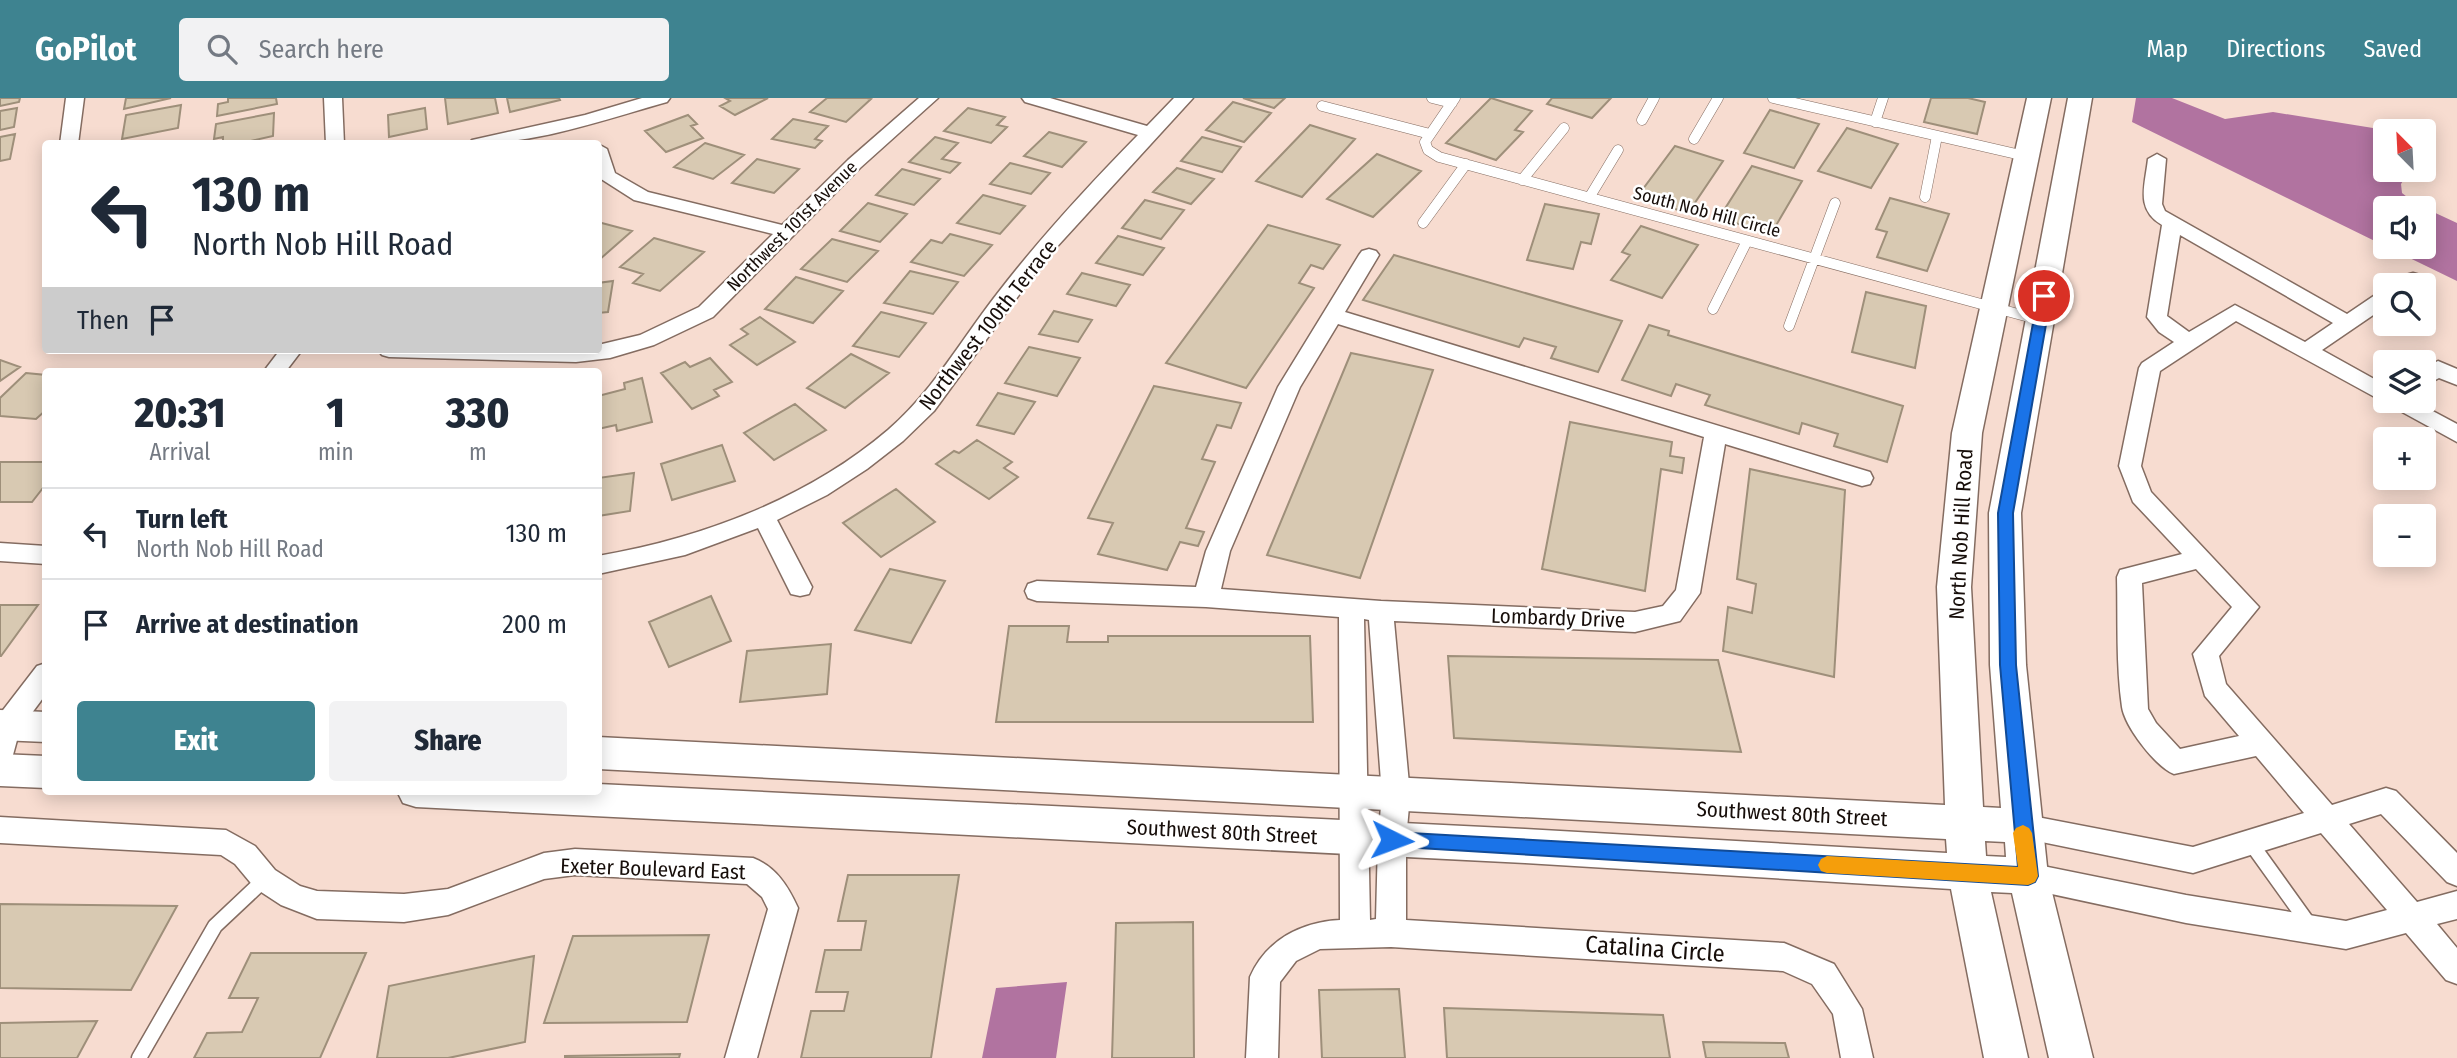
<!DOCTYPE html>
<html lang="en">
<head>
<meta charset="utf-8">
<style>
  :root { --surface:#fff; --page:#f2f2f3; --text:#1f2937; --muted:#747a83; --line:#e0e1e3; --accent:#3e8390 }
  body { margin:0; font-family:"Fira Sans Condensed",sans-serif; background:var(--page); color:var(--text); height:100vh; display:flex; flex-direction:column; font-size:26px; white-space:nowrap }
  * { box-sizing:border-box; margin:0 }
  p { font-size:23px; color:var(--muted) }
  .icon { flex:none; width:38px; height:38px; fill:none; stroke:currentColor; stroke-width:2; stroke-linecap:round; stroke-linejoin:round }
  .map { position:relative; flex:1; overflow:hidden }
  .sheet { position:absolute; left:42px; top:270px; width:560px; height:427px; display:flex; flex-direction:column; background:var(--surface); border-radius:7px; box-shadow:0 4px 18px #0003 }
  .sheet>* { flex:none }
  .banner { position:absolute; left:42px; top:42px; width:560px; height:214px; border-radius:7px; box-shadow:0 4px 18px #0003; background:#fff; color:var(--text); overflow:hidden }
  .needle { width:46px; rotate:336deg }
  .controls { position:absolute; left:2373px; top:21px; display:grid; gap:14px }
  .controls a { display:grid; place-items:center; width:63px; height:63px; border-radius:7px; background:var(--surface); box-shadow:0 4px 18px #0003; font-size:35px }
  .pin { position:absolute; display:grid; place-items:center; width:60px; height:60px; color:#fff; margin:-30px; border:4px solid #fff; border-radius:50%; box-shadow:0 2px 7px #0007 }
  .me { position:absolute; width:77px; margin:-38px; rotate:93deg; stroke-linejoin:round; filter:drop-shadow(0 0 5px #0008) }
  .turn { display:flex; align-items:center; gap:24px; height:147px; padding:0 35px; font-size:32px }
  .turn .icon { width:91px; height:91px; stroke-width:2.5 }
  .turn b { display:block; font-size:49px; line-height:60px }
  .then { display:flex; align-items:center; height:66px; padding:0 35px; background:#0003; gap:14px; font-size:26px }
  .eta { display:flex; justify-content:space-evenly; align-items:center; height:119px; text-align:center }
  .eta b { font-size:42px; font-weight:800; line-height:49px }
  .primary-button { display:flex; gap:14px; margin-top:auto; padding:14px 35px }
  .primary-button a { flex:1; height:80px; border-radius:7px; background:var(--accent); color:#fff; font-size:28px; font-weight:800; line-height:80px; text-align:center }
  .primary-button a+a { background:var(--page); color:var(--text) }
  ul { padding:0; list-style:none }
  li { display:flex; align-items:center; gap:21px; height:91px; padding:0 35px; border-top:2px solid var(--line) }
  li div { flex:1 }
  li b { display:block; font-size:26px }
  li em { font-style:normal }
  header { display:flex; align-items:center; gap:42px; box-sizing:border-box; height:98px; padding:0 35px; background:var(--accent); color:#fff }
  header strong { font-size:33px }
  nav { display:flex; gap:38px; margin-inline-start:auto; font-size:24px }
  .search { width:490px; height:63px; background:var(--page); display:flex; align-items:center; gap:18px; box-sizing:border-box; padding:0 24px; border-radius:7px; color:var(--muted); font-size:26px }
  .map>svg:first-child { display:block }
</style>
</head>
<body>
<header>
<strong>GoPilot</strong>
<div class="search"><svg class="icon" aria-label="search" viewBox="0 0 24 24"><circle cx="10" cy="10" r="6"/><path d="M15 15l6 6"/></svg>Search here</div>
<nav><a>Map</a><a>Directions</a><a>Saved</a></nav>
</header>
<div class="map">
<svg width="2457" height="960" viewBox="0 0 2457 960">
  <rect width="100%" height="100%" fill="#f7dcd0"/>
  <path fill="#b173a0" d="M2136 0H2172L2225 21 2273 14 2373 30 2385 35V72H2410L2401 86 2402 95 2416 106 2457 125V183L2387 149H2424V110H2385V148L2132 24Z
    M1067 884 1056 960H982L996 890Z"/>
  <path fill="#d8c9b2" stroke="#9e8f7a" stroke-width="2" d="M0 0H20L19 4 0 8Z
    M126 0H171L124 11Z
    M228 0H276L277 6 217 18 218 6 228 4Z
    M445 0H495L498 15 448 26Z
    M507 0H559L560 2 510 14Z
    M725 0H768L735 17 720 8 730 3Z
    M827 0H867L871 1 846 24 810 14Z
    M1243 0H1285L1274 10Z
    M1491 0 1532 13 1515 32 1523 34 1496 62 1446 45Z
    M1552 0H1611L1592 20 1547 6Z
    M1931 0H1968L1985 4 1977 36 1924 24Z
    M1233 4 1271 15 1244 44 1206 32Z
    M181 7 178 30 122 41 126 17Z
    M17 10 14 29 0 32V13Z
    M425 10 427 31 389 39 388 17Z
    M968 10 1005 19 997 27 1007 29 991 45 944 33Z
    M1770 12 1819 26 1794 70 1744 55Z
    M274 15 273 38 238 46H223V39L214 41 216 26Z
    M688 17 697 26 691 28 703 40 666 54 645 33Z
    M793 21 828 28 815 41 822 43 815 50 772 41Z
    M1310 27 1355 41 1302 99 1256 83Z
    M1847 30 1898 46 1871 90 1818 73Z
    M1049 34 1086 44 1062 69 1024 58Z
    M15 36 10 61 0 63V39Z
    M935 39 958 45 942 61 960 65 950 75 909 64Z
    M1202 39 1241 49 1222 74 1181 63Z
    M705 45 744 57 713 81 674 69Z
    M1675 48 1723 63 1688 115 1637 99Z
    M1377 56 1421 73 1373 119 1327 101Z
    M757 61 799 71 774 95 732 85Z
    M1010 65 1050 75 1031 96 990 86Z
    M1752 68 1802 83 1771 136 1719 120Z
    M1177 70 1214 81 1191 106 1153 94Z
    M902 71 940 81 914 107 876 97Z
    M983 97 1025 108 1000 136 957 125Z
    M1890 100 1949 116 1927 173 1877 159 1887 134 1876 131Z
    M1145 102 1184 112 1161 141 1122 130Z
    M868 105 907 116 880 144 840 133Z
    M1545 106 1599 116 1591 146 1581 144 1573 171 1527 162Z
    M598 124 632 133 599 162H598Z
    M1268 127 1340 147 1323 171 1311 167 1299 185 1314 190 1246 290 1166 265Z
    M1641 128 1698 147 1662 200 1611 182 1630 157 1622 154Z
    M950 136 992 147 964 178 911 164 931 142 942 145Z
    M1118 138 1164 150 1143 177 1096 165Z
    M654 140 704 154 660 193 633 185 643 176 620 169Z
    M832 141 878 153 847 184 801 171Z
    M1394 157 1622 223 1598 274 1551 260 1556 249 1524 240 1519 249 1363 202Z
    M910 173 958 184 933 216 884 205Z
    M1082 175 1130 187 1116 208 1067 196Z
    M796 179 843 193 813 225 765 211Z
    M613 183 608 214 598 215V185Z
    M1866 194 1926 208 1915 270 1852 254Z
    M1054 213 1092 222 1078 244 1039 236Z
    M881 214 926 225 899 259 853 248Z
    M760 219 795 244 757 267 730 247 748 236 741 231Z
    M1649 227 1669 233 1668 237 1903 308 1887 364 1834 348 1838 336 1802 325 1799 336 1705 307 1710 297 1676 286 1671 298 1622 282Z
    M1029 249 1080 260 1057 298 1005 285Z
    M1351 255 1433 272 1360 480 1267 457Z
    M851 256 889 275 845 310 807 290Z
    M710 260 732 284 714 292 719 298 692 311 661 275 685 264 690 269Z
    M0 262 20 269 0 283Z
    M26 275 46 277V312L36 321 0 318V300Z
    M642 280 652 324 617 333 616 327 598 331V298L625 291 624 285Z
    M1154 288 1241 305 1231 330 1217 327 1202 361 1215 364 1186 430 1204 434 1198 448 1180 444 1167 472 1098 456 1113 425 1088 420Z
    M998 295 1035 304 1014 336 977 327Z
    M795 306 826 332 774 362 744 335Z
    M1570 324 1672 344 1670 358 1684 360 1682 375 1661 371 1645 493 1542 471Z
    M977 342 1012 364 1004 370 1018 379 989 401 936 366 954 353 959 355Z
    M722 347 735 383 672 402 661 366Z
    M0 364H46V386L32 404H0Z
    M1750 371 1845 392 1834 579 1723 553 1728 509 1752 515 1756 486 1737 481Z
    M634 375 630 413 598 418V380Z
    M896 391 935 424 881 459 843 425Z
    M890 471 945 483 911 545 855 532Z
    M711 498 731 543 669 569 649 524Z
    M0 507H38L1 558H0Z
    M1009 528H1069L1067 544H1108V538H1310L1313 624H996Z
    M831 546 827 596 740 604 747 553Z
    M1448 558 1718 562 1741 654 1454 640Z
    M848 777H959L931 960H801L811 913H844L848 894H816L825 852H861L866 823H838Z
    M0 806 177 808 131 892 0 890Z
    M1193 824 1194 960H1112L1116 825Z
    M709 837 687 924 544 925 573 838Z
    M251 855H366L320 960H194L207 935 242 934 258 900H229Z
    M534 858 525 944 448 960H377L389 888Z
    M1399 891 1405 960H1322L1319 892Z
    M1444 910 1663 917 1670 960H1447Z
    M97 923 77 960H0V925Z
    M1703 944 1785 945 1789 960H1706Z
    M680 956 679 960H565V958Z"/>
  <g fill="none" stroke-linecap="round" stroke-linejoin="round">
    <g stroke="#846c61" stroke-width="11">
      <path id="lane-far1" d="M1432 0 1452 5
        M1455 0 1425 44 1428 52 1439 59 2040 222
        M1773 0 2025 58
        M1322 8 1430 36
        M1642 22 1654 0
        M1875 24 1883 0
        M1694 41 1718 0
        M1522 82 1564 30
        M1925 99 1937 38
        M1589 100 1618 52
        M1423 125 1466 66
        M1713 211 1747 143
        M1789 228 1835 105"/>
    </g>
    <g stroke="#846c61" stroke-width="17">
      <path id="lane" d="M2250 744 2311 829
        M139 960 215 828 265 781"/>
    </g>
    <g stroke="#846c61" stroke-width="3">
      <path id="street" d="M66 0H84L78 46H60Z
        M324 0H342L344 46H326Z
        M642 0H670L667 4C603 22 537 46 469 46L472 42 585 17Z
        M919 0H938L860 70 713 219 654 247 610 260 576 264 389 259 382 257 378 252H598V247L640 237 699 209 773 136 634 102 598 79V46L607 51 615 75 648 94 782 127 848 62Z
        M1022 0H1050L1147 28 1174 0H1193L1043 164 934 313 903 343 867 371 827 397 777 422 812 489 809 496 800 498 791 496 758 430 685 457 598 476V458C702 440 807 401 888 332 933 293 961 242 997 196 1040 140 1089 87 1138 37L1025 4Z
        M2157 56 2166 61 2162 106 2165 113 2347 216 2378 195 2385 194V209L2322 252 2385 287V303H2414L2457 326V344L2236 223 2160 273 2141 368 2151 394 2259 509 2219 558 2226 586 2332 707 2386 690 2396 693 2457 755V788L2447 784 2381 716 2349 726 2417 804 2457 793V821L2437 826 2457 850V886L2446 882 2406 835 2346 851 2186 825 2028 791 2018 787 2014 778 2018 769 2028 765 2186 797 2346 823 2387 812 2321 735 2193 775 2022 740 2012 737 2008 728 2012 719 2022 716 2193 749 2304 715 2256 658 2174 676C2156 669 2125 629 2122 609 2116 568 2118 521 2117 479L2120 472 2182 456 2133 404 2119 368 2139 270 2142 265 2174 244 2159 234 2147 219 2162 127C2135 111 2145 88 2148 61ZM2180 137 2333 225 2305 244 2235 207 2189 234 2167 218ZM2196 471 2232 509 2193 556 2205 598 2239 638 2180 651 2156 625 2148 611 2142 485Z
        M1369 151 1376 153 1379 157 1345 214 1870 374 1873 380 1870 386 1862 388 1725 346 1700 495 1680 523 1635 534 1394 523 1410 697 1406 742V822L1784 845 1834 866 1862 911 1873 960H1841L1833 916 1812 886 1783 873 1391 849 1320 851 1296 863 1280 884 1278 960H1246L1250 879C1266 842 1301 824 1340 822L1339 519 1206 509 1037 503 1028 500 1025 493 1028 486 1037 483 1196 489 1206 453 1278 289 1359 157 1362 153ZM1338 226 1704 339 1676 492 1663 508 1635 514 1381 503 1221 491 1230 453 1300 289ZM1364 521 1369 522 1382 697 1378 742 1376 821 1370 822Z
        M2413 175 2420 177 2423 181 2417 187H2394L2406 177Z
        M280 252H302L286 273H264Z
        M2438 263 2457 271V287L2439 280 2424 288V270Z
        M0 445 46 448V466L0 463Z
        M46 565V596L20 631 10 668 0 672V616L37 568Z
        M0 719 226 732 255 748 275 772 300 788 317 793 404 796 448 791 544 755 575 751 753 760C776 769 788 788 798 810L757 960H725L768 811 762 799 747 786 575 777 544 781 448 817 404 824 317 821 281 807 255 790 235 766 221 757 0 745Z"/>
    </g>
    <g stroke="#846c61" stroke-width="3">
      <path id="secondary" d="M2027 0H2051L1982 335 1971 489 1983 709 2001 710 1990 567 1989 415 2068 0H2092L2021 415 2026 567 2048 778 2093 960H2049L2012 795 1991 794 2028 960H1984L1951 791 1525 765 416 709 403 705 397 693H598V686L1525 731 1947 755 1946 741 598 671V639L1945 707 1937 489 1952 335ZM1985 743 2005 744 2006 759 1986 758Z
        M0 612 46 614V644L0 642Z
        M0 656 46 658V690L0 688Z"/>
    </g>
    <use href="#lane-far1" stroke="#fff" stroke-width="10"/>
    <use href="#lane" stroke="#fff" stroke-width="14"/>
    <use href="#street" fill="#fff" fill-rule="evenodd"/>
    <use href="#secondary" fill="#fff" fill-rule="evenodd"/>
  </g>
  <path fill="#1a73e8" stroke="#114b97" stroke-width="2" d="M2044 193 2051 198 2013 415 2016 567 2038 778 2035 784 2028 787 1386 748 1383 742 1386 737 1392 734 2018 769 2000 567 1998 415 2038 198Z"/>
  <path fill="#f59e0b" d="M2023 727 2029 730 2032 735 2038 778 2035 784 2028 787 1827 775 1821 773 1818 767 1821 761 1827 758 2018 769 2013 735 2016 730Z"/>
  <g text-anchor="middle" stroke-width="5" stroke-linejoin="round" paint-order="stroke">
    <g font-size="18" fill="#170e0a" stroke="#fff">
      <text transform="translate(1707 114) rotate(15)" y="6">South Nob Hill Circle</text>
      <text transform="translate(792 128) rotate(-45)" y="6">Northwest 101st Avenue</text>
    </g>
    <g font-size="21" fill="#170e0a" stroke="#fff">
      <text transform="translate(988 227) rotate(-52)" y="7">Northwest 100th Terrace</text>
      <text transform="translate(1961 436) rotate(-87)" y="7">North Nob Hill Road</text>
      <text transform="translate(1558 520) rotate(2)" y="7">Lombardy Drive</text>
      <text transform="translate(1792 716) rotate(3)" y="7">Southwest 80th Street</text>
      <text transform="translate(1222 734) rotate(3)" y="7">Southwest 80th Street</text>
      <text transform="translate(653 771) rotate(2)" y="7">Exeter Boulevard East</text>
    </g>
    <g font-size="24" fill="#170e0a" stroke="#fff">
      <text transform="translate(1655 851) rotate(4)" y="8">Catalina Circle</text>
    </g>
  </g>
</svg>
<div class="controls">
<a><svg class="needle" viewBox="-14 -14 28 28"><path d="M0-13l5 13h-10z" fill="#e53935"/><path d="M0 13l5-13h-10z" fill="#747a83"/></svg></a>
<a><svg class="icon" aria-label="sound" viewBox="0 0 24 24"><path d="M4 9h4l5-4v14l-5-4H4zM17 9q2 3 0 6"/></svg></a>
<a><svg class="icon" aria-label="search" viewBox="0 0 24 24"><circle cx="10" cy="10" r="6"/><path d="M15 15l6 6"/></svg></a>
<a><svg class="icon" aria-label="layers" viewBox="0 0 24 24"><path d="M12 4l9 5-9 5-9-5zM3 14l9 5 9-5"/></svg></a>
<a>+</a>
<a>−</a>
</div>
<div class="pin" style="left:2044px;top:198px;background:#d93025"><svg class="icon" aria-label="arrive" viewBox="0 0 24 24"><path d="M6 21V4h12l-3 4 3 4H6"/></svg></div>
<svg class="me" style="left:1392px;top:742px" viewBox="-20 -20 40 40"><path d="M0-17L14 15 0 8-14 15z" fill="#1a73e8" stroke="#fff" stroke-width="4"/></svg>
<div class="banner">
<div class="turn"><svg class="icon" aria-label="left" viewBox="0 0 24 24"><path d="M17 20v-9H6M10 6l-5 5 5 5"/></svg><div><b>130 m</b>North Nob Hill Road</div></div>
<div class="then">Then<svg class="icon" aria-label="arrive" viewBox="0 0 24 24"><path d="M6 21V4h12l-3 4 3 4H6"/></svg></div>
</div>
<section class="sheet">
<div class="eta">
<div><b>20:31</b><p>Arrival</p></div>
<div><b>1</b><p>min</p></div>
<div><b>330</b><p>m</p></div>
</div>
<ul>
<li><svg class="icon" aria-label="left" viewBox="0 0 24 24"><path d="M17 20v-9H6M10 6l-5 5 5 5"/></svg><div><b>Turn left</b><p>North Nob Hill Road</p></div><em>130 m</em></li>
<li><svg class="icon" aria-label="arrive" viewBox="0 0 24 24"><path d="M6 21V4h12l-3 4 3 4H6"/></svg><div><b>Arrive at destination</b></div><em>200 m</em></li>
</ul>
<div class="primary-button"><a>Exit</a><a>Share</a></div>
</section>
</div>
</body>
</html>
